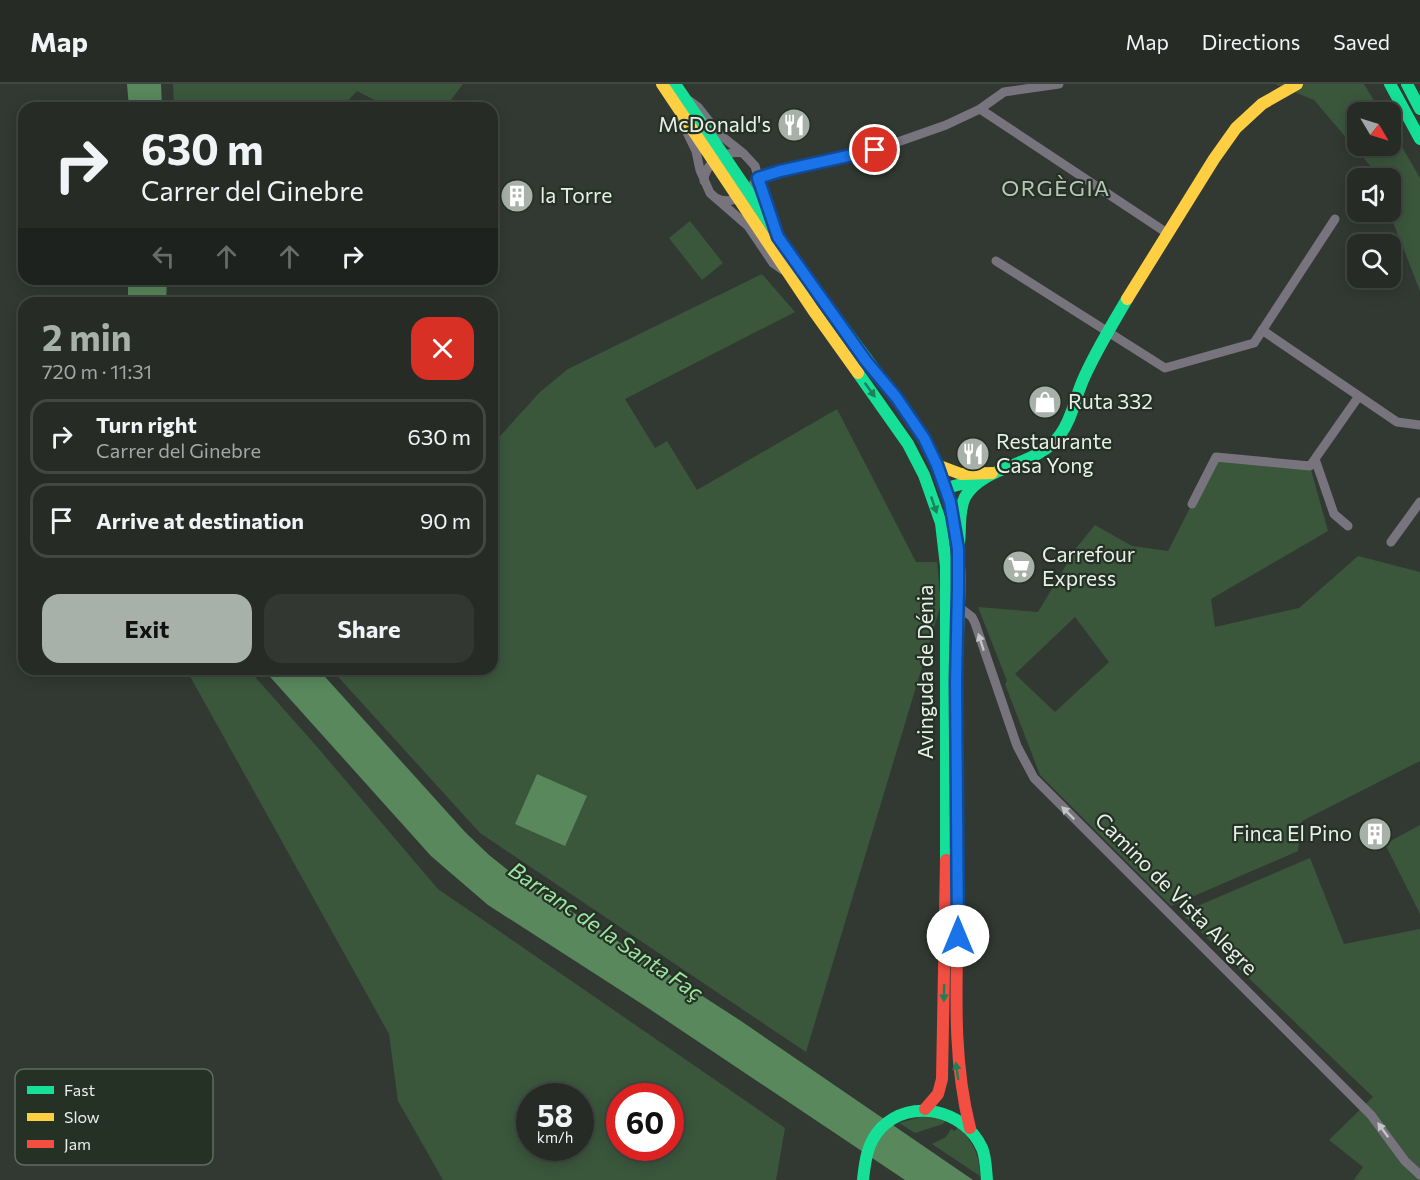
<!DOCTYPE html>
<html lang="en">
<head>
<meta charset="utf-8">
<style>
  :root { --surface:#262b26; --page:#323732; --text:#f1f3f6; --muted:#a4a7a7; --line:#424743; --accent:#a8b1a9 }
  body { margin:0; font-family:Commissioner,sans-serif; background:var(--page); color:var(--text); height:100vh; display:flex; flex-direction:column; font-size:22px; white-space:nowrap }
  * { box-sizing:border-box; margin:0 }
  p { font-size:20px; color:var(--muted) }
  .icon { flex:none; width:33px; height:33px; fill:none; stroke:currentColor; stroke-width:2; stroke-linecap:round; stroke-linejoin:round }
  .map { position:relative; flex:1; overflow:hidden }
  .side { position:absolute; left:18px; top:213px; width:480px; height:378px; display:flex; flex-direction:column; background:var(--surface); border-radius:18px; box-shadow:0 3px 15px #0003,0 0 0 2px var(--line) }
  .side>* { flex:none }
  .top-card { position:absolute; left:18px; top:18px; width:480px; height:183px; border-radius:18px; box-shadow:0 3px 15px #0003,0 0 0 2px var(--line); background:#262b26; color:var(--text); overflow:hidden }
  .needle { width:39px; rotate:128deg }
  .controls { position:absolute; left:1347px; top:18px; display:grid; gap:12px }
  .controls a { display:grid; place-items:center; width:54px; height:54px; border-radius:12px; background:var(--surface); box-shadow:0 3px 15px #0003,0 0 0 2px var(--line); font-size:30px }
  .speed { position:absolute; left:516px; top:999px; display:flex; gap:12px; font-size:30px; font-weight:700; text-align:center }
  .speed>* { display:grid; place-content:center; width:78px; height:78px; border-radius:50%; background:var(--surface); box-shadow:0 3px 15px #0003,0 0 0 2px var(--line); line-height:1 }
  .speed small { font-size:15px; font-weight:400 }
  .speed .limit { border:9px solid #d22; background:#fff; color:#111 }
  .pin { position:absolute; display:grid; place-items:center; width:51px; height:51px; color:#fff; margin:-26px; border:3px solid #fff; border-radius:50%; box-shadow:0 2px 6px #0007 }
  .me { position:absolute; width:66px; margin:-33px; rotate:0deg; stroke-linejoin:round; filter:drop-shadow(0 0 4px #0008) }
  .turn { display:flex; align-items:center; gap:21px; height:126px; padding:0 24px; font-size:27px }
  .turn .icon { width:78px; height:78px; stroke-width:2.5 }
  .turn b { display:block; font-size:42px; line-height:51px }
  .lanes { display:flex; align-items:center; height:57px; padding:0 24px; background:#0003; justify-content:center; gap:30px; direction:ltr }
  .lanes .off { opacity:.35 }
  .round { display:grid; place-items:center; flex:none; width:63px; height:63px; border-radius:18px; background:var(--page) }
  .head { display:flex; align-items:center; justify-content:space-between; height:102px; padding:0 24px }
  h1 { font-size:36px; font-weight:700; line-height:45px; color:var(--accent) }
  .cta { display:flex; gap:12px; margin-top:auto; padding:12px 24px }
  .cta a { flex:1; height:69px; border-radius:18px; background:var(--accent); color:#111; font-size:24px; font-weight:700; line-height:69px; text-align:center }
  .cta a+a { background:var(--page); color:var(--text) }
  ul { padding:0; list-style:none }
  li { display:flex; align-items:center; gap:18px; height:75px; margin:0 12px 9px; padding:0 12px; border:3px solid var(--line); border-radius:18px }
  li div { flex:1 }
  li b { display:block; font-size:22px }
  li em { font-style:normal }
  header { display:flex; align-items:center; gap:36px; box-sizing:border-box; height:84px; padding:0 30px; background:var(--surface); border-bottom:2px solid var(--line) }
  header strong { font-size:28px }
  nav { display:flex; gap:33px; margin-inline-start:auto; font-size:21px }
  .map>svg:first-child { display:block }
</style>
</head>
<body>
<header>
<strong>Map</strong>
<nav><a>Map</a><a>Directions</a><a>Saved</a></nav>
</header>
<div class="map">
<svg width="1420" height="1096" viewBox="0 0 1420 1096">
  <rect width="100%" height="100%" fill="#323932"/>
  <path fill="#3a573c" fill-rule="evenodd" d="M173 0H463L445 24H390L357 7 341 24H174Z
    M1275 0H1364L1381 28H1358V62H1390L1391 44 1420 94V207L1389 128H1390V94H1376L1373 85 1314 16Z
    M690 137 723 179 702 196 669 154Z
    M762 190 795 228 625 315 655 364 667 357 697 406 837 325 916 478H937L941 520 806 968 480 749 331 585H492V361L540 308 568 285Z
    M1216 373 1310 382 1328 447 1211 515 1215 543 1299 524 1358 472 1420 488V677L1302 737 1298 767 1171 822 1040 691 1005 600 1007 597 978 523 1038 528 1077 463 1095 441 1132 462 1168 467ZM1075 533 1109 578 1055 628 1015 590Z
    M186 585H248L312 657 438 805 785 1044 776 1096H443L398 1017 389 950ZM530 1012H580V1064H530ZM620 1012H670V1064H620Z
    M1420 741V830L1385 760Z
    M1310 774 1344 860 1420 845V1096H1354L1363 1083 1329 1056 1373 1013 1181 829Z
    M924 1032 946 1036 943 1040 915 1049 899 1039Z
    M958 1043C973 1057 980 1072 980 1092L932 1060 946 1053 951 1045 955 1047Z"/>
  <path fill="#59885d" d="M127 0H161L162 24H129Z
    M128 195H167L166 219H128Z
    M263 585H318L465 748 489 771 509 787 741 937 973 1096H905L645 922 488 821 431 772Z
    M537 690 587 712 565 762 515 740Z"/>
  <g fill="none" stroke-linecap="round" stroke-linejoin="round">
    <path stroke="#78747d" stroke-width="9" d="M690 17 698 23 719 50 743 69 755 82 766 121 775 142
      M980 25 1167 149
      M681 36 696 67 700 86 710 109 748 142 773 179 783 186
      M757 94 780 87 875 66 946 41 980 25 1004 8 1059 0
      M704 97C704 79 727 66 743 69
      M716 114C732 123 750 108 757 94
      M996 177 1165 284 1254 259 1335 135
      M1262 246 1397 338 1420 341
      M1315 375 1334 430 1348 442
      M1192 420 1216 373 1310 382 1359 312
      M1391 458 1420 418
      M959 523 972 533 975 539 1017 662 1034 694 1371 1031 1405 1077 1420 1091"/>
    <path stroke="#16e098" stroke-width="12" d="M675 0 802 187 889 305
      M1390 0 1420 55
      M1407 0 1420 25
      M858 289 908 360 924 391 941 439 946 482V776
      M946 404 981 395
      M959 459C961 445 958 427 965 413 983 381 1037 383 1060 351 1072 335 1075 314 1083 296 1095 268 1112 241 1127 215
      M863 1096C865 1077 867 1059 881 1044 911 1013 965 1026 982 1064 986 1073 986 1086 987 1096"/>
    <path stroke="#ffcf43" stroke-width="12" d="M662 0 813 226 858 289
      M1127 215 1214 75 1236 44 1262 20 1297 0
      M889 305C915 339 939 375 950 417 966 476 957 539 956 599 955 668 958 736 958 805
      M937 381 961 390 992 389"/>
    <path stroke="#f24e42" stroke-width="12" d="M958 805C958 885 950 965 970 1044
      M925 1025 938 1010 942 995 946 776"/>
  </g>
  <defs><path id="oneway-solid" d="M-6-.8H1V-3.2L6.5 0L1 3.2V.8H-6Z" transform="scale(1.5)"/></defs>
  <g fill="#1e8059">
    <use href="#oneway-solid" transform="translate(870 306) rotate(54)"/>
    <use href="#oneway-solid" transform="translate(934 421) rotate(71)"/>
    <use href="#oneway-solid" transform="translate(944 909) rotate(91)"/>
    <use href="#oneway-solid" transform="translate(957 987) rotate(-98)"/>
  </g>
  <g fill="#c1c5c3">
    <use href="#oneway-solid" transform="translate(981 558) rotate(-108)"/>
    <use href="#oneway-solid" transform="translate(1068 729) rotate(-135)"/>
    <use href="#oneway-solid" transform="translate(1383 1046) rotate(-126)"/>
  </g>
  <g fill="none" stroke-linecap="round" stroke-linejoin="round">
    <g stroke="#114b97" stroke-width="15">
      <path id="route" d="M875 66 780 87 758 94 778 153 866 277 896 313 924 354 937 381 950 418 958 465V504L956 597 958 852"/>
    </g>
    <use href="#route" stroke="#1a73e8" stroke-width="10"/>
  </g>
  <defs>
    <g id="restaurant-disc" transform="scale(1.725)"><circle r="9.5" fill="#a8b1a9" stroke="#253125"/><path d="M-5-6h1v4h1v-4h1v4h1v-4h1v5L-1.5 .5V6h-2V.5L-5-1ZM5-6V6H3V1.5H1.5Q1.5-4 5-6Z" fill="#fff"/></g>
    <g id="building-disc" transform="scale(1.725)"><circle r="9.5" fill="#a8b1a9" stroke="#253125"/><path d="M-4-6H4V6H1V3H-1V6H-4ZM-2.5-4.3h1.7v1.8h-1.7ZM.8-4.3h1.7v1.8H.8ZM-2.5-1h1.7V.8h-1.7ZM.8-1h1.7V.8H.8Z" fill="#fff"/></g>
    <g id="shop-disc" transform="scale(1.725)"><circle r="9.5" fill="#a8b1a9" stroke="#253125"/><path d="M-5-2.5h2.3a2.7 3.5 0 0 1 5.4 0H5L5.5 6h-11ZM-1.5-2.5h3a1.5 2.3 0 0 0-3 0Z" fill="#fff"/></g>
    <g id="supermarket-disc" transform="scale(1.725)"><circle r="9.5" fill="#a8b1a9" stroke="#253125"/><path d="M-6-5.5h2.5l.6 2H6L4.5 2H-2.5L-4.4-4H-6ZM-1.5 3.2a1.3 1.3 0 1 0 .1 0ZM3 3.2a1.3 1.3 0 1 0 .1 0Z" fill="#fff"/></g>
  </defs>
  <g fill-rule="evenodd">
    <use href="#restaurant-disc" x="794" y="41"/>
    <use href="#building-disc" x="517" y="112"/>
    <use href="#shop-disc" x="1045" y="318"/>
    <use href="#restaurant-disc" x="973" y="370"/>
    <use href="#supermarket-disc" x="1019" y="483"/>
    <use href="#building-disc" x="1375" y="750"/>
  </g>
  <g text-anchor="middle" stroke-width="4.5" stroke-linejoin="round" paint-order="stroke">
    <g font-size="21" fill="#e8f1e9" stroke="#253125" text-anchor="start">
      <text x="771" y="48" text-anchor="end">McDonald's</text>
      <text x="540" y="119">la Torre</text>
      <text x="1068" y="325">Ruta 332</text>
      <text x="996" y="365">Restaurante<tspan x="996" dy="24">Casa Yong</tspan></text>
      <text x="1042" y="478">Carrefour<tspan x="1042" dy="24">Express</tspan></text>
      <text x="1352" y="757" text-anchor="end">Finca El Pino</text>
    </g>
    <g font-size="21" fill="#e8f1e9" stroke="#253125">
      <text transform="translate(926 588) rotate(-90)" y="7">Avinguda de Dénia</text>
      <text transform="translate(1176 810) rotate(45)" y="7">Camino de Vista Alegre</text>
    </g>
    <g font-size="22" letter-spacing="1.5" fill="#b6c6b7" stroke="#253125">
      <text x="1056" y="112">ORGÈGIA</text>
    </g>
    <g font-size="22" font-style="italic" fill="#9ce6a2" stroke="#253125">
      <text transform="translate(606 847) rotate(34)" y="8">Barranc de la Santa Faç</text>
    </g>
  </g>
  <rect x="15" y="985" width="198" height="96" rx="9" fill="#253125" stroke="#606b60" stroke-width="1.5"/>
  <rect x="27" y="1002" width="27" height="8" fill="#16e098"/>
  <rect x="27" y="1029" width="27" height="8" fill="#ffcf43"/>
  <rect x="27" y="1056" width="27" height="8" fill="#f24e42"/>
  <g font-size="16" fill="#e8f1e9">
    <text x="64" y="1012">Fast</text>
    <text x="64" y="1039">Slow</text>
    <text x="64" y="1066">Jam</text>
  </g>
</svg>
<div class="controls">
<a><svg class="needle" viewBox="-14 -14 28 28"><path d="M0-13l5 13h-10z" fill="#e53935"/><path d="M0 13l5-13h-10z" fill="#a4a7a7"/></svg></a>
<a><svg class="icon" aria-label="sound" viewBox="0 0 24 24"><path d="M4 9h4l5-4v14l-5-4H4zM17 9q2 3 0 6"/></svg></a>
<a><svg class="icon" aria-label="search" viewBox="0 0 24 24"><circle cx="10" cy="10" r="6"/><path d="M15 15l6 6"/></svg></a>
</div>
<div class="speed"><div>58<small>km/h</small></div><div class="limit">60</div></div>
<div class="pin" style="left:875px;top:66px;background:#d93025"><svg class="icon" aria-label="arrive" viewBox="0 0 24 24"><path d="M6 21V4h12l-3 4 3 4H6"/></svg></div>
<svg class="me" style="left:958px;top:852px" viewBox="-20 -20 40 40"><circle r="19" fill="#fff"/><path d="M0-13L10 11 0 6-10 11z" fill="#1a73e8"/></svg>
<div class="top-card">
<div class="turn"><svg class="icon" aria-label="right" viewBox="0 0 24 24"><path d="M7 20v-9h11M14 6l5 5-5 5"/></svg><div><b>630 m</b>Carrer del Ginebre</div></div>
<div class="lanes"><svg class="icon off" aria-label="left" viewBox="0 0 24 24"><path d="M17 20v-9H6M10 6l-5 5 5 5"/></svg><svg class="icon off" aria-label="ahead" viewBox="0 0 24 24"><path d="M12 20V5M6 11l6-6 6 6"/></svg><svg class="icon off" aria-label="ahead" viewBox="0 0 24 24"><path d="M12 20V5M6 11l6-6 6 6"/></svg><svg class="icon" aria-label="right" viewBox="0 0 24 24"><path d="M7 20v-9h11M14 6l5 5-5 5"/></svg></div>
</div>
<section class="side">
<div class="head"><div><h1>2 min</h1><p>720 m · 11:31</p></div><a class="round" style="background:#d93025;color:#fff"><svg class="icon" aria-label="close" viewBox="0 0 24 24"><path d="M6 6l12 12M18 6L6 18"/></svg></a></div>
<ul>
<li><svg class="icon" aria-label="right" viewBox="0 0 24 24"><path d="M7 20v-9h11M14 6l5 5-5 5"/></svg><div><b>Turn right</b><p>Carrer del Ginebre</p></div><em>630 m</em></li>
<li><svg class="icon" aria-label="arrive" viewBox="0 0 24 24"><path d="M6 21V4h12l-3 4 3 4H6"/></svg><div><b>Arrive at destination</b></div><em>90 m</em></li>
</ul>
<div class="cta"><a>Exit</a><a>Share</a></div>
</section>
</div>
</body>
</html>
